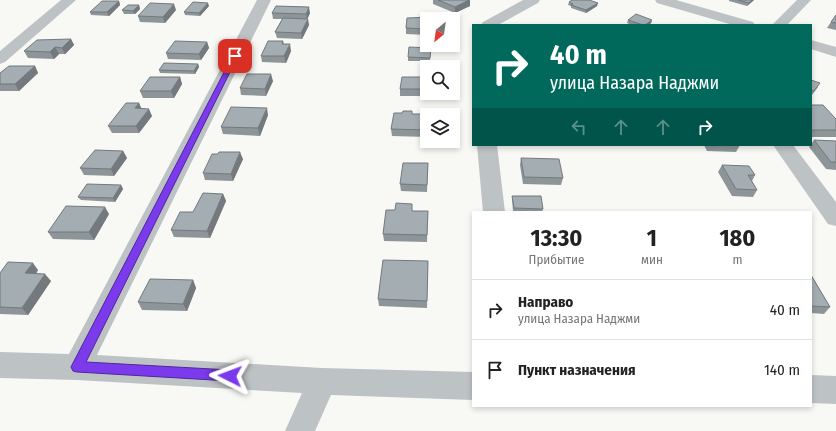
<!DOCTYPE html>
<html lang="ru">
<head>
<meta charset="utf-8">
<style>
  :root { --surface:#fff; --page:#f6f6f6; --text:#222; --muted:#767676; --line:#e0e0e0 }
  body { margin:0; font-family:"Fira Sans Condensed",sans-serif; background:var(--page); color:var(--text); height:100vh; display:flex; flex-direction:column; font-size:15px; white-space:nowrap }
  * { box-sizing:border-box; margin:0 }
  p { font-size:13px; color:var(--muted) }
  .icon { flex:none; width:22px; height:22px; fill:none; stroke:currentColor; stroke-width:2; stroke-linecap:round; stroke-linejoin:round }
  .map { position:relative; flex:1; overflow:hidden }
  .panel { position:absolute; left:472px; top:211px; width:340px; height:196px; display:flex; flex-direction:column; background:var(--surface); border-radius:0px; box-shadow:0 2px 6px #0003 }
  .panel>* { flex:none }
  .banner { position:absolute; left:472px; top:24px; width:340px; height:122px; border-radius:0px; box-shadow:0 2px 6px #0003; background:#00695c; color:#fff; overflow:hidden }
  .needle { width:26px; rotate:209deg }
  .tools { position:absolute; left:420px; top:12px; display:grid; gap:8px }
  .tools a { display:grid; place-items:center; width:40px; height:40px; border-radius:0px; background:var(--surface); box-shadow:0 2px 6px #0003; font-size:20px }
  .pin { position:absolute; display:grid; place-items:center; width:34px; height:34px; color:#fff; margin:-17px; border-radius:8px; box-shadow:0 2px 6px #0006 }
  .me { position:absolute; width:44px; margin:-22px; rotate:273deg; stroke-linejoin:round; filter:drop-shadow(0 0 3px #0008) }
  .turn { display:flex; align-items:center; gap:14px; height:84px; padding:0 12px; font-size:18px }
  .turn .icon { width:52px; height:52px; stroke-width:2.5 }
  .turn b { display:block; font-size:28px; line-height:34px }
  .lanes { display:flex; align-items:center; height:38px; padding:0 12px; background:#0003; justify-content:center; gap:20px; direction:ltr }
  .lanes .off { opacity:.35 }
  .eta { display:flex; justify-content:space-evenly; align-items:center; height:68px; text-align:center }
  .eta b { font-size:24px; font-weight:700; line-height:28px }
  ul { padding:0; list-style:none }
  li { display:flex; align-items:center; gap:12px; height:60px; padding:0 12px; border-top:1px solid var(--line) }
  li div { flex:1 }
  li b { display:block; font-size:15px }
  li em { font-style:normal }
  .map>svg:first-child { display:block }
</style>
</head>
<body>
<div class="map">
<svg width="836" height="431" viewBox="0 0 836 431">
  <rect width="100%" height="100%" fill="#f8f8f5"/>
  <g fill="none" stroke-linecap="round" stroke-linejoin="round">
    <path fill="#bdc2c5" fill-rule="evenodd" d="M61 0H76L5 62 0 64V51Z
      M257 0H271L97 355 322 368 473 372V400L331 395 315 431H285L302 393 77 380 0 378V352L69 354Z
      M523 0H540L538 3 498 25H481L483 22Z
      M797 0H811L787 25H772Z
      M477 145H497L505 212H483Z
      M773 145H793L836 202V226L828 224Z
      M811 375 836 376V404L811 403Z"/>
    <path fill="#bdc2c5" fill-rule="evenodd" d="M655 0H676L753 22 755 25H733L657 3Z
      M811 40 836 47V57L811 49Z"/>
  </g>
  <path fill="#8d9599" d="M433 0H470V6L455 13 433 4Z
    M729 0H754L747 6 729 1Z
    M119 1 120 5 109 16 91 15 90 12Z
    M569 2 597 6 586 13 571 8V6L568 5Z
    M139 5 140 9 135 14H124L122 10Z
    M209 6 200 16 185 15 184 12Z
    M176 10 165 23 140 22 138 16Z
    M272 13H310L307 19 309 25 302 39 277 38 275 32 282 19H273Z
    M836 15V30L827 28 831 22Z
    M427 19V35L406 34V28Z
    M628 20H652L651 23 649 25H632L627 23Z
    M71 39 74 45 65 54H59L54 59 28 58 24 51Z
    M283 41 284 44 291 51 286 63 262 62 261 56Z
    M207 42 209 48 201 60 168 59 166 53Z
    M431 48 430 61H408V57Z
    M198 64 199 67 195 74 160 73 159 70Z
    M35 66 38 73 19 91H0V73Z
    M180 77 182 84 174 98H143L140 91Z
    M427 77V93H430V96H400V89Z
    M811 80 818 87 812 95H811Z
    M273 81 266 96 241 95 240 88Z
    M139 103 141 108 152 116 139 133H112L108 126Z
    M811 105 836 119V137H811Z
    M412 114 427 115V137L392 136 391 129Z
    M268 115 260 136 223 134 221 127Z
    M814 140 836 141V170L826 169 809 147Z
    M704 145H740L736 152 707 151Z
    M123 151 127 158 114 176 84 175 80 168Z
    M218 154 243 159 233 181 205 180 203 173Z
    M521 158 563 178 561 185 523 184 520 165Z
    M428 163 427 192 401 191 400 184Z
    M722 165 755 175 752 181 757 190 753 197 732 196 718 172Z
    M121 185 123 189 115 202 81 200 78 197Z
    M223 194 226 201 210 238 174 237 171 230 193 212Z
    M512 196 543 209 542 212 513 211 512 199Z
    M412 204V211H428L427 242 384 241 383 234 395 210Z
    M109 214 94 240 53 239 48 232Z
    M428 261 427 308 379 306 378 299Z
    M38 270 36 274 51 281 28 315 0 314V273Z
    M811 275 830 307 824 314 811 313Z
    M193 280 196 288 187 311 142 310 138 302Z"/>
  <path fill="#73797d" d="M469 0H470V6L455 13V7Z
    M752 0H754L747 6 749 3Z
    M119 1 120 5 109 16 107 12Z
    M208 3 209 6 200 16 199 13Z
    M598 3 597 6 586 13V10Z
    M174 4 176 10 165 23 163 17Z
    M139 5 140 9 135 14 133 11Z
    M309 7 310 13 307 20 306 14Z
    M308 19 309 25 302 39 301 33Z
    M652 20 651 23 649 25H645Z
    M71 39 74 45 65 54 62 48Z
    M207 42 209 48 201 60 199 54Z
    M290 44 291 51 286 63 284 56Z
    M55 47 59 54 54 59 50 52Z
    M198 64 199 67 195 74 194 71Z
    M35 66 38 73 19 91 15 84Z
    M271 74 273 81 266 96 265 89Z
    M180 77 182 84 174 98 171 91Z
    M139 103 142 110 135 108Z
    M267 108 268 115 260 136 258 128Z
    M149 109 152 116 139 133 136 126Z
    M123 151 127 158 114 176 111 169Z
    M240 152 243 159 233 181 231 174Z
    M121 185 123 189 115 202 113 198Z
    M223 194 226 201 210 238 207 231Z
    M105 207 109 214 94 240 89 232Z
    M33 263 38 270 31 281 25 273Z
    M45 274 51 281 28 315 22 308Z
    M193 280 196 288 187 311 183 304Z"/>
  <path fill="#a4adb2" stroke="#73797d" d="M438 0H469L455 7Z
    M572 0H589L598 3 586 10 571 5 573 4 569 2Z
    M738 0H752L749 3Z
    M102 1H119L107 12H90Z
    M193 2 208 3 199 13 184 12Z
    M150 3 174 4 163 17 138 16Z
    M128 5H139L133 11 122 10Z
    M276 6 309 7 306 14 272 13Z
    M636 14 652 20 645 25H643L628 20Z
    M836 15V23L831 22Z
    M431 17V19H427V29L406 28 407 18Z
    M283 18 308 19 301 33 275 32Z
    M71 39 62 48 55 47 50 52 24 51 37 40Z
    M175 41 207 42 199 54 166 53Z
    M268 41H283L282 44H290L284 56H261Z
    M409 47 431 48 430 58 408 57Z
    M164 63 198 64 194 71 159 70Z
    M9 66H35L15 84H0V73Z
    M247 74H271L265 89 240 88Z
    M150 77H180L171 91H140Z
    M402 77H427V89H400Z
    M811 80 820 83 814 91 811 90Z
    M126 103H139L135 108 149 109 136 126H108Z
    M811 105H823L836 119V130H811Z
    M231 107 267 108 258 128 221 127Z
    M403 111H412V114H429V115H427V130L391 129 394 113H402Z
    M814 140 836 141V162H831Z
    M95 150 123 151 111 169 80 168Z
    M219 152H240L231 174 203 173 212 154H218Z
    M521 158 559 159 563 178 524 177Z
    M403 163H428L427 185 400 184Z
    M722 165 749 166 755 175H748L757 190 736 189Z
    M87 184 121 185 113 198 78 197Z
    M203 193 223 194 207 231 171 230 180 212H193Z
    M512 196H541L543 209 514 208Z
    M396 203 412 204V211H428L427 235 383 234 386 210H395Z
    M66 206 105 207 89 232H48Z
    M383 260 428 261 427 301 378 299Z
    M8 262 33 263 25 273 45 274 22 308 0 307V273Z
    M811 275 830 307 811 306Z
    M150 279 193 280 183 304 138 302Z"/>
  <path fill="#7c3aed" stroke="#51269a" d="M233 55 238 56 86 362 230 370 234 372 236 376 234 380 230 381 77 372 73 371 71 367 73 363Z"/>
</svg>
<div class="tools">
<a><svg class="needle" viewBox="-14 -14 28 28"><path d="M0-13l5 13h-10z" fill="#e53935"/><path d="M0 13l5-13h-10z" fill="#767676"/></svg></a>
<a><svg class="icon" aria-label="search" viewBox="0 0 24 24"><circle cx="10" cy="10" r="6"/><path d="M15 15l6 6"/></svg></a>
<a><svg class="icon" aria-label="layers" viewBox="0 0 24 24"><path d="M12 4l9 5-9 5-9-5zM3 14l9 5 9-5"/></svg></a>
</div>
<div class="pin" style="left:235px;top:56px;background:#d93025"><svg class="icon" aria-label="arrive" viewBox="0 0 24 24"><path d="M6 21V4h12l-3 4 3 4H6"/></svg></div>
<svg class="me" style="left:230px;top:376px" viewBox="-20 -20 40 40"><path d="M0-17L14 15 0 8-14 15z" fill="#7c3aed" stroke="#fff" stroke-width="4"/></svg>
<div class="banner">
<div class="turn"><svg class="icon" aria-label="right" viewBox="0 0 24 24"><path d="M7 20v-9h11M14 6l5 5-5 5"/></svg><div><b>40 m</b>улица Назара Наджми</div></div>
<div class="lanes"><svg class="icon off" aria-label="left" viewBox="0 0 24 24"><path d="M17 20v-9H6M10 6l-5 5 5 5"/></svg><svg class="icon off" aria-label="ahead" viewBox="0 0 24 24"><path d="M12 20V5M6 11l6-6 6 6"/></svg><svg class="icon off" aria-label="ahead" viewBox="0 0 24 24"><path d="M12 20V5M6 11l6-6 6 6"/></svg><svg class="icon" aria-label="right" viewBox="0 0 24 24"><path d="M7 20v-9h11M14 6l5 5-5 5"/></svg></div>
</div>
<section class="panel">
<div class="eta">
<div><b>13:30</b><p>Прибытие</p></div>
<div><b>1</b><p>мин</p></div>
<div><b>180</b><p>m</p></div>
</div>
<ul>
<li><svg class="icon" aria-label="right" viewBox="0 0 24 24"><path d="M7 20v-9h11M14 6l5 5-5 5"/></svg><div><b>Направо</b><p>улица Назара Наджми</p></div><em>40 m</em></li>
<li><svg class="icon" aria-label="arrive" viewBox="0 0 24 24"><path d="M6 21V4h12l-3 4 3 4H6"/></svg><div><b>Пункт назначения</b></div><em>140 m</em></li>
</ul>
</section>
</div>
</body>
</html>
